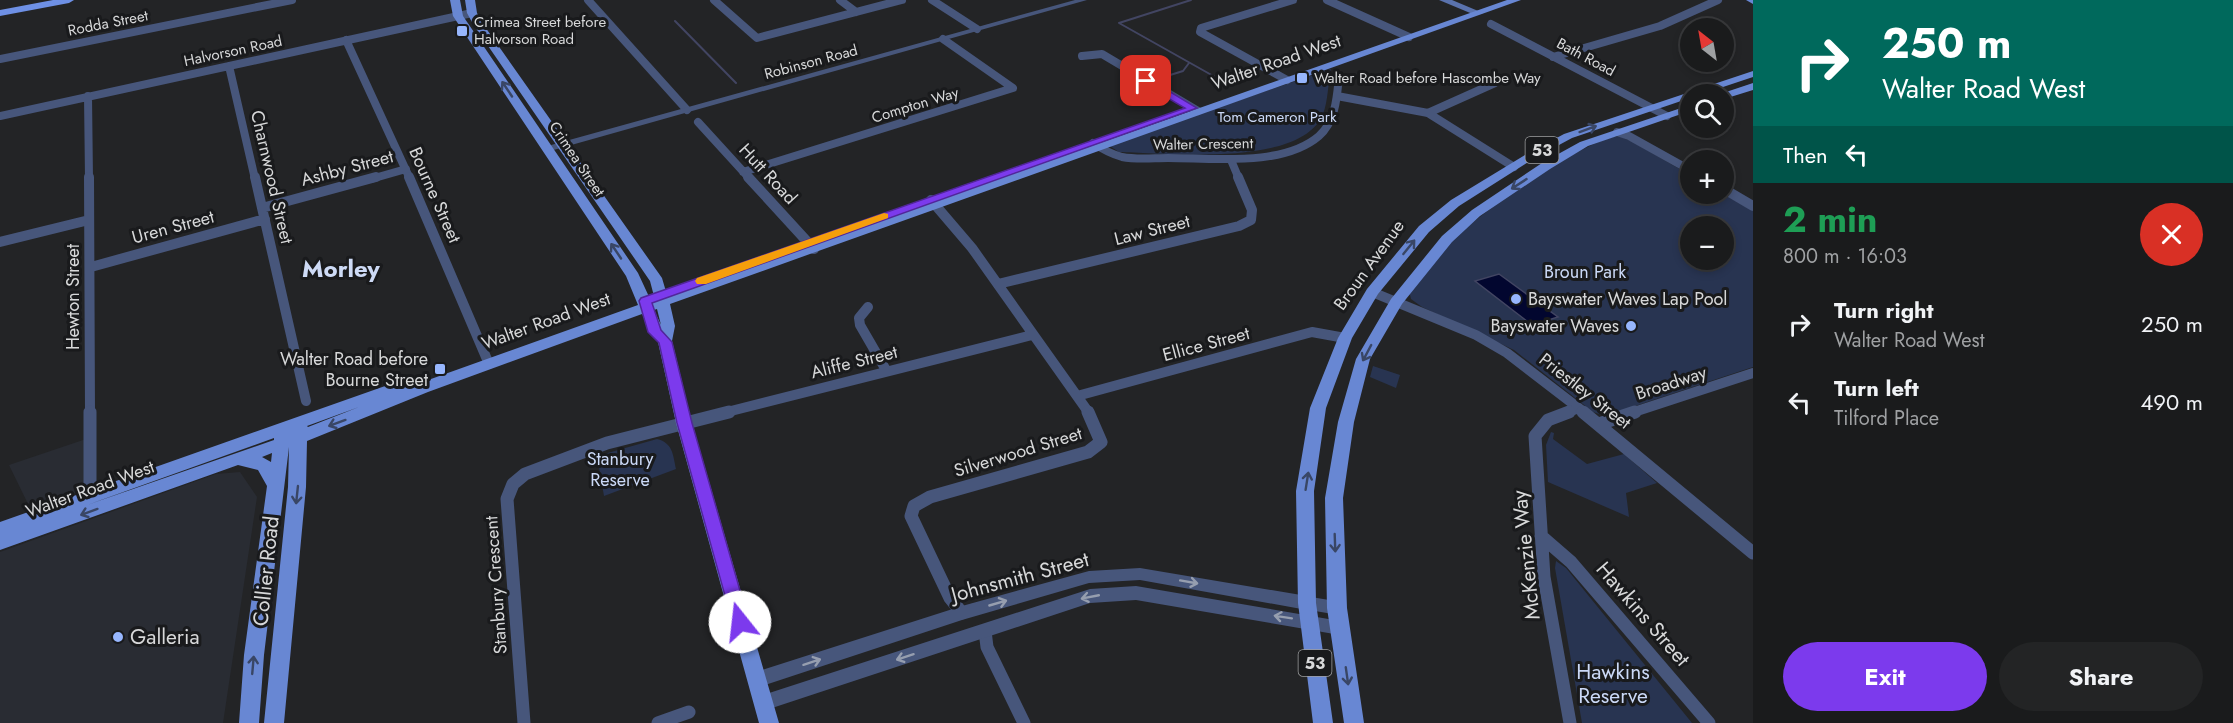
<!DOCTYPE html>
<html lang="en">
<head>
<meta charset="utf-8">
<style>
  :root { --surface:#1a1b1c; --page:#232425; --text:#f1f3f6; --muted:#9fa1a3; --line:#38393b; --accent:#7c3aed }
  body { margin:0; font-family:Jost,sans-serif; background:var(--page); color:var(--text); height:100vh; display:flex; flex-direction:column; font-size:22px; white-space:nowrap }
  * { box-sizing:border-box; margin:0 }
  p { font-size:20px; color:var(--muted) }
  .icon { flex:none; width:33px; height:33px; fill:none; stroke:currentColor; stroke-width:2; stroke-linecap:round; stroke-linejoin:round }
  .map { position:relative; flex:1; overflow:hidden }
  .drawer { display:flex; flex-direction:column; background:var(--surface); width:480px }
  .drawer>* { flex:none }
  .top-card { background:#00695c; color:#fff; overflow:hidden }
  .needle { width:39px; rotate:329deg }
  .tools { position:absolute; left:1680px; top:18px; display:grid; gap:12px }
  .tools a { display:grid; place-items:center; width:54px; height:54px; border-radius:50%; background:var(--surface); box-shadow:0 3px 9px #0003,0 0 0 2px var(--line); font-size:30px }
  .pin { position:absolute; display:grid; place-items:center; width:51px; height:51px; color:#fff; margin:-26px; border-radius:12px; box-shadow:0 3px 9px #0006 }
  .me { position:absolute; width:66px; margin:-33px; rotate:344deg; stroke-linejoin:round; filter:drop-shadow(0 0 4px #0008) }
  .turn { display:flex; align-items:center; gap:21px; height:126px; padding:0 30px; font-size:27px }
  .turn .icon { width:78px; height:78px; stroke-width:2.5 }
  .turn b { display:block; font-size:42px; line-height:51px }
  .then { display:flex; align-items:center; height:57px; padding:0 30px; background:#0003; gap:12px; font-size:22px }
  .round { display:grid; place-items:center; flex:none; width:63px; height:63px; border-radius:32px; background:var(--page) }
  .overview { display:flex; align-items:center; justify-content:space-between; height:102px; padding:0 30px }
  h1 { font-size:36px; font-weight:700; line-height:45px; color:#1e9e55 }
  .cta { display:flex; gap:12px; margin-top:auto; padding:12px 30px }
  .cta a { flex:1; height:69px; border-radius:36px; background:var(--accent); color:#fff; font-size:24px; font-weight:700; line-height:69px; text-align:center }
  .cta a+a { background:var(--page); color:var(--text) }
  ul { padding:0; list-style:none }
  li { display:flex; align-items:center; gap:18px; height:78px; padding:0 30px }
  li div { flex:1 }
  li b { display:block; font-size:22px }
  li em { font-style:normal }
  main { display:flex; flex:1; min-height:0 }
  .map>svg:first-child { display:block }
</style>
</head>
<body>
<main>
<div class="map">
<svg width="1753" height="723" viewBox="0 0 1753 723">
  <rect width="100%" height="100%" fill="#232426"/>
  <path fill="#292c33" d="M89 438 90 488 30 508 9 465Z
    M240 472 257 497 223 723H0V552L216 474Z"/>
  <path fill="#283451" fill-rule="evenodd" d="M1331 69C1328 83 1328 101 1323 114 1301 168 1166 153 1119 152L1108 145Z
    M1619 136 1633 142 1690 175V194H1723L1753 211V367L1605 416 1593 412 1514 350 1422 307 1411 299 1409 291C1425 273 1440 251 1458 235 1490 207 1579 142 1619 136ZM1690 226H1724V260H1690Z
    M1373 366 1400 375 1396 388 1370 377Z
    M1551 432 1554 433 1553 439 1587 464 1624 454 1657 483 1626 493 1629 517 1548 482 1546 445Z
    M657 439C673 443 673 455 676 469L604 496 597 456Z
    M1556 561 1566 568 1692 723H1582L1555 568Z"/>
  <path fill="#02062f" stroke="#424562" stroke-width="1.5" d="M1499 274 1558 317 1532 325 1475 281Z"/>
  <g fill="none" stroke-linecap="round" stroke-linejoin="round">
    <path stroke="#424562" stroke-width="2" d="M1191 0 1119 23 1224 82
      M675 21 736 83
      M1167 76 1183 71 1189 63"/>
    <path stroke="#47567b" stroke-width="8" d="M588 0 687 110
      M714 0 757 38 902 0
      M840 0 856 12
      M932 0 977 29
      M1327 0 1409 37
      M1491 24 1667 116
      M346 40 410 179
      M1082 56 1102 54 1198 111
      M1553 57 1660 26 1718 0
      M0 59 292 0
      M229 66 255 179
      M1287 80 1200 32 1201 28 1293 0
      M88 96 89 179
      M1337 96 1428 113 1514 167
      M1428 113 1495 83
      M0 116 472 13
      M698 122 750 179
      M1617 132 1629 136 1690 170
      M1093 143C1102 149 1111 154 1122 157 1137 160 1153 158 1168 158 1213 158 1283 167 1319 136 1336 121 1337 96 1339 76
      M1231 160 1239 179
      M743 172 1013 88 943 39
      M371 179 406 169"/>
    <path stroke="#47567b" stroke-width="10" d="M89 177 90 413
      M255 177 306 401
      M409 177 489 364
      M748 177 814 249
      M1724 189 1753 206
      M931 200 972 248 1089 413
      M262 208 376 177
      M0 242 89 220
      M91 267 265 219
      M998 284 1239 226 1251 220 1252 210 1238 177
      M1372 292 1476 335 1507 353 1585 413
      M868 307 859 318 860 325 886 370
      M1077 396 1312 332 1345 338
      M723 413 1032 335
      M1565 413 1579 408
      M1631 413 1753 373"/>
    <path stroke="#47567b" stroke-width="13" d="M1569 412 1548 420 1535 436 1544 577 1570 723
      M1583 412 1753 553
      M1599 424 1635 412
      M90 497V412
      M1541 536 1571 562 1709 723
      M1307 603 1337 608
      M962 613 950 598 911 516 914 506 930 497 1088 452 1101 442 1088 412
      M985 631 987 647 1024 723
      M524 723 507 499 513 484 525 474 607 443 729 412
      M658 723 689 712"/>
    <path fill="#47567b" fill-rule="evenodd" d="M1075 0H1087L550 151H544L542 149 544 147Z
      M1140 568 1307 596 1312 598 1315 603 1312 608 1307 610 1140 580 1089 583 962 620 756 688 750 685 748 680 750 675 756 672 962 606 1089 571Z
      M1136 586 1340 621 1345 623 1348 628 1345 633 1340 635 1136 600 1090 603 763 711 757 709 755 703 757 697 763 695 1090 589Z"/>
    <path fill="#5a72ad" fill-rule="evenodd" d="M1439 0H1452L1483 13 1475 15Z"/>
    <path fill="#6887d3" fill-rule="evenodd" d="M450 0H460L463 16 638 273 651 301 655 300 650 281 473 24 467 13 465 0H475L477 13 483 24 662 278 667 295 1507 0H1521L670 304 675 326 672 341 692 423 779 723H759L676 423 658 342 642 314 428 392 307 441 306 487 284 723H264L288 487 289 447 264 655 259 723H239L244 655 267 486 258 470 238 465 0 550V522L405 379H415L417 384 638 305 626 276 453 16ZM657 309 661 325 654 310ZM359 407 308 427 307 426ZM274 438V440L87 505ZM272 453 271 462 262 457Z
      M1746 0H1753V4Z
      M1753 71V77L1702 94H1690V98L1572 138 1533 159 1459 206 1429 232 1378 294 1352 338 1326 408 1314 491 1316 603 1333 723H1313L1298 603 1296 491 1310 408 1338 338 1367 289 1419 226 1451 200 1525 155 1564 134Z
      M1753 83V90L1724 99V94H1720Z
      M1690 105V111L1588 146 1550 169 1480 216 1452 242 1402 304 1370 359 1354 422 1343 498 1347 608 1364 723H1344L1327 608 1325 498 1338 422 1356 359 1391 299 1442 236 1472 210 1542 163 1580 142Z"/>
    <path fill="#6e90e5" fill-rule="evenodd" d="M53 0H74L69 3 0 16V10Z"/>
  </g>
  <defs><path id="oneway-shaft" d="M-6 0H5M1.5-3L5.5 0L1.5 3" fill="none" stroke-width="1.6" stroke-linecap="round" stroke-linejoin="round" transform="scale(1.5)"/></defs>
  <g stroke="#394665">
    <use href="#oneway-shaft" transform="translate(507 89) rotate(-124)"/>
    <use href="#oneway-shaft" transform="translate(1588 129) rotate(-20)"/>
    <use href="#oneway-shaft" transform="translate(1519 184) rotate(147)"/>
    <use href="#oneway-shaft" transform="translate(1409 247) rotate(-51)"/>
    <use href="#oneway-shaft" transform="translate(616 251) rotate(-124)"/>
    <use href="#oneway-shaft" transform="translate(1367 353) rotate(118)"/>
    <use href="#oneway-shaft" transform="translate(337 423) rotate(160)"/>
    <use href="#oneway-shaft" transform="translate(1307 481) rotate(-81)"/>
    <use href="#oneway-shaft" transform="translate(297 495) rotate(96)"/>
    <use href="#oneway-shaft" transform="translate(89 512) rotate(160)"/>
    <use href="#oneway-shaft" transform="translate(1335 543) rotate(88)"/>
    <use href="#oneway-shaft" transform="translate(253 665) rotate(-85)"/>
    <use href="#oneway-shaft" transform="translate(1347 676) rotate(82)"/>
  </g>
  <g stroke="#969eaf">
    <use href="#oneway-shaft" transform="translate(1189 582) rotate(10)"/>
    <use href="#oneway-shaft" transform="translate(1090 597) rotate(169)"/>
    <use href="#oneway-shaft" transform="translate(998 603) rotate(-16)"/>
    <use href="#oneway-shaft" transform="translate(1283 617) rotate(-171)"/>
    <use href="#oneway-shaft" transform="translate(905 657) rotate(162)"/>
    <use href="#oneway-shaft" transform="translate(812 662) rotate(-18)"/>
  </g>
  <path fill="#7c3aed" stroke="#51269a" stroke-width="1.5" d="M1142 79H1149L1197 108 652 303 661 330 672 342 692 423 749 622 746 628 740 630 734 628 677 423 659 343 648 332 639 301 641 298 1185 108 1142 83Z"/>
  <path fill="#f59e0b" d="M884 213 888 214V218L706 284H697L695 281 697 278Z"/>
  <g fill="#97b6fd" stroke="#191a1c" stroke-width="2">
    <rect x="456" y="25" width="12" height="12" rx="3"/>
    <rect x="1296" y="72" width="12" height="12" rx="3"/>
    <circle cx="1516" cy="299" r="6"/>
    <circle cx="1631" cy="326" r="6"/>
    <rect x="434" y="363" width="12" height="12" rx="3"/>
    <circle cx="118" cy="637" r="6"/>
  </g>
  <g text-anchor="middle" stroke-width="6" stroke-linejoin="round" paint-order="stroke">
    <g font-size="15" fill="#d7d8d9" stroke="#191a1c" text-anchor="start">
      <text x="474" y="27">Crimea Street before<tspan x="474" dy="17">Halvorson Road</tspan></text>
      <text x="1314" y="83">Walter Road before Hascombe Way</text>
    </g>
    <g font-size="15" fill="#d7d8d9" stroke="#191a1c">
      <text transform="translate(108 23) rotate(-11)" y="5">Rodda Street</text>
      <text transform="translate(233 51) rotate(-12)" y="5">Halvorson Road</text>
      <text transform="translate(1586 57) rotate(28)" y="5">Bath Road</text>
      <text transform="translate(811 62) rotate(-15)" y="5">Robinson Road</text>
      <text transform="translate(915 105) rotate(-17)" y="5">Compton Way</text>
      <text transform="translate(1203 144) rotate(-1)" y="5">Walter Crescent</text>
      <text transform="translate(577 159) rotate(56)" y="5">Crimea Street</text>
    </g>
    <g font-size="15" fill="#cbd9f7" stroke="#191a1c">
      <text x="1277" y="122">Tom Cameron Park</text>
    </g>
    <g fill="#191a1c" stroke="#9e9fa0" stroke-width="1.5">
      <rect x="1525.5" y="137" width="33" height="26" rx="4.5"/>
      <rect x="1298.5" y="650" width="33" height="26" rx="4.5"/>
    </g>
    <g font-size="16" font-weight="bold" fill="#d7d8d9">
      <text x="1542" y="156">53</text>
      <text x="1315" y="669">53</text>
    </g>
    <g font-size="18" fill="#d7d8d9" stroke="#191a1c">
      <text transform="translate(1276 62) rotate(-19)" y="6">Walter Road West</text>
      <text transform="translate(347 168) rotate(-15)" y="6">Ashby Street</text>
      <text transform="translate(768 174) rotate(47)" y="6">Hutt Road</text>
      <text transform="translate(272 177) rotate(77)" y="6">Charnwood Street</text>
      <text transform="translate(435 195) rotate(66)" y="6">Bourne Street</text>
      <text transform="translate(173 227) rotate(-15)" y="6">Uren Street</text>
      <text transform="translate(1152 230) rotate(-14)" y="6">Law Street</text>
      <text transform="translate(1369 265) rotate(-54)" y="6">Broun Avenue</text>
      <text transform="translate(73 297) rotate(-90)" y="6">Hewton Street</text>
      <text transform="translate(546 321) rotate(-20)" y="6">Walter Road West</text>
      <text transform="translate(1206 344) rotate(-15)" y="6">Ellice Street</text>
      <text transform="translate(854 362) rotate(-14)" y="6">Aliffe Street</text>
      <text transform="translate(1671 383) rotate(-18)" y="6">Broadway</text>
      <text transform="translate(1585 391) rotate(38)" y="6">Priestley Street</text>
      <text transform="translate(1018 452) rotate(-17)" y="6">Silverwood Street</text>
      <text transform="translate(90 489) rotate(-20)" y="6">Walter Road West</text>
      <text transform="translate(496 585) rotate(-94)" y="6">Stanbury Crescent</text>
    </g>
    <g font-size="18" fill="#cbd9f7" stroke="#191a1c">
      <text x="1585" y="278">Broun Park</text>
      <text x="620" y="465">Stanbury<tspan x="620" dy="21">Reserve</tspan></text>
    </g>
    <g font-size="18" fill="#d7d8d9" stroke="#191a1c" text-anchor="end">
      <text x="1528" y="305" text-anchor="start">Bayswater Waves Lap Pool</text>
      <text x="1619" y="332">Bayswater Waves</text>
      <text x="428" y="365">Walter Road before<tspan x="428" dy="21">Bourne Street</tspan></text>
    </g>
    <g font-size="21" fill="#d7d8d9" stroke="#191a1c">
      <text transform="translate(1526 555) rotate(-96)" y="7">McKenzie Way</text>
      <text transform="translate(266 571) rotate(-84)" y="7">Collier Road</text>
      <text transform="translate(1020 577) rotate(-15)" y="7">Johnsmith Street</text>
      <text transform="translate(1643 614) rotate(49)" y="7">Hawkins Street</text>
    </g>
    <g font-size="21" fill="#d7d8d9" stroke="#191a1c" text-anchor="start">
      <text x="130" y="644">Galleria</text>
    </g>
    <g font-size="21" fill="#cbd9f7" stroke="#191a1c">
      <text x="1613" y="679">Hawkins<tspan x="1613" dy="24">Reserve</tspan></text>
    </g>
    <g font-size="24" font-weight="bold" fill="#cddaf5" stroke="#191a1c">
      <text x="341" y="277">Morley</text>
    </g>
  </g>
</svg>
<div class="tools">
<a><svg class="needle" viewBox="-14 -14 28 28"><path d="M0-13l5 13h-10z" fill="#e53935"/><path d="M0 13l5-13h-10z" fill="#9fa1a3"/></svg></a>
<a><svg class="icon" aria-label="search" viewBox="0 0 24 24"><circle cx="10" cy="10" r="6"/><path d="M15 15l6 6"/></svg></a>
<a>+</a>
<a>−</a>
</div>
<div class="pin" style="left:1146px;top:81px;background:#d93025"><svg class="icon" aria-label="arrive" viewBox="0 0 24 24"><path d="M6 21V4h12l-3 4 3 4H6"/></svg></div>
<svg class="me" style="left:740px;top:622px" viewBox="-20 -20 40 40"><circle r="19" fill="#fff"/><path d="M0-13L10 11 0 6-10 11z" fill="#7c3aed"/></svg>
</div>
<section class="drawer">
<div class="top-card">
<div class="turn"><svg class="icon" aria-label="right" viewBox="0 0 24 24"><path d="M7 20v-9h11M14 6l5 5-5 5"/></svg><div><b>250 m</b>Walter Road West</div></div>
<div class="then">Then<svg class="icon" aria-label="left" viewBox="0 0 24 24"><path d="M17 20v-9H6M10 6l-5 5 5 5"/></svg></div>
</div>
<div class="overview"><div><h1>2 min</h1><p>800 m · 16:03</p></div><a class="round" style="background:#d93025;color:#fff"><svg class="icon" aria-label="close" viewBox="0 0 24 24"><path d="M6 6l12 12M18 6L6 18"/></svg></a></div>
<ul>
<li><svg class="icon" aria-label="right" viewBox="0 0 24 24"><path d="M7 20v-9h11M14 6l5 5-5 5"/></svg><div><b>Turn right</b><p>Walter Road West</p></div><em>250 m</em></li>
<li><svg class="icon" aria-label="left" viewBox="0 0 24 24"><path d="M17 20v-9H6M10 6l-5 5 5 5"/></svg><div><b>Turn left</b><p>Tilford Place</p></div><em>490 m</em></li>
</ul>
<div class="cta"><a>Exit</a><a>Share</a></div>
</section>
</main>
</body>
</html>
